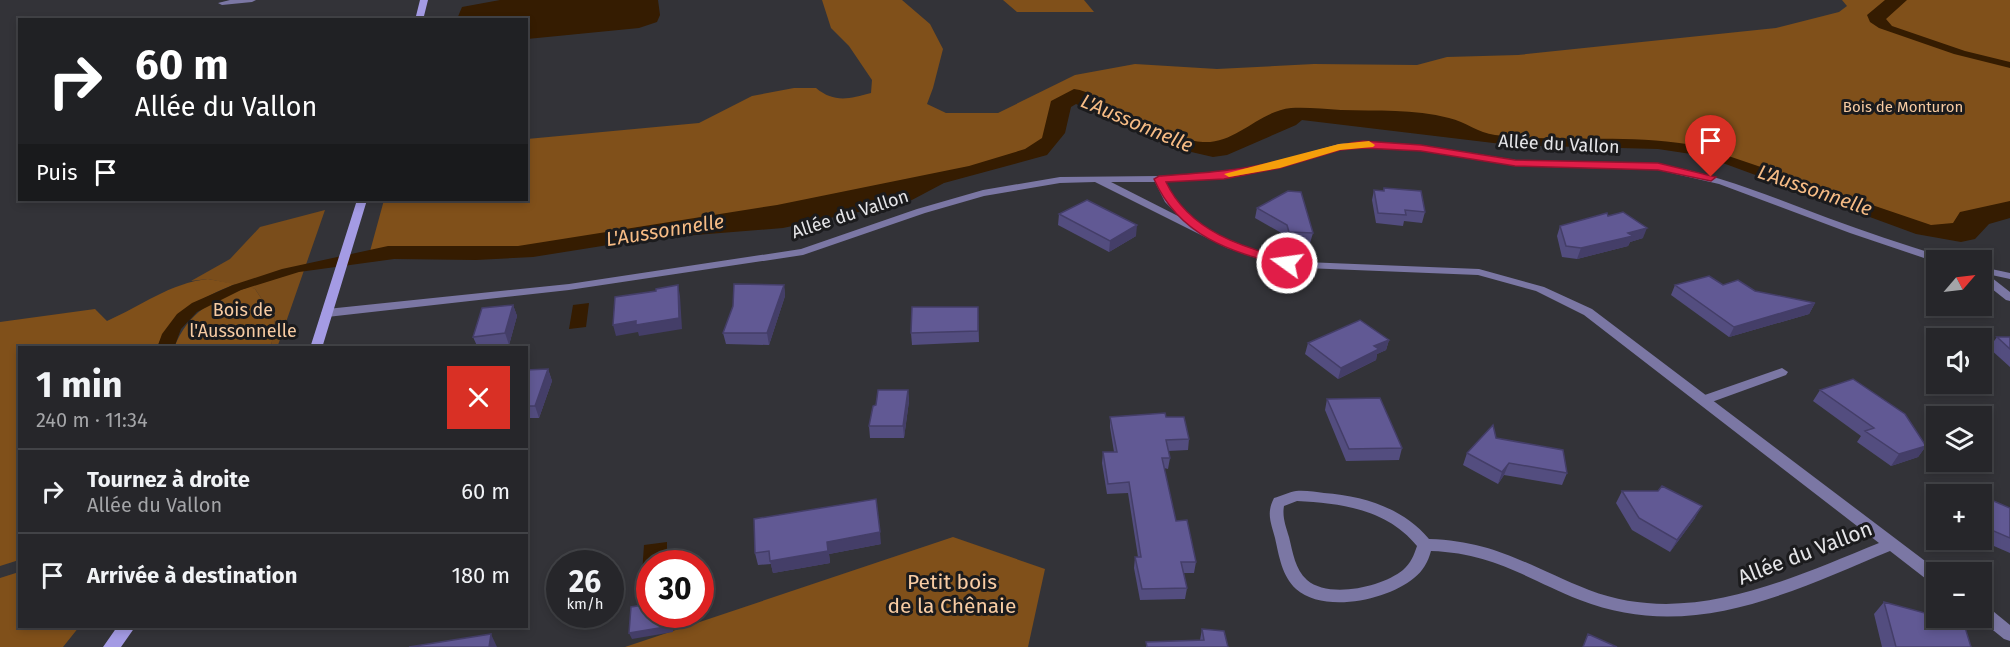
<!DOCTYPE html>
<html lang="fr">
<head>
<meta charset="utf-8">
<style>
  :root { --surface:#26262a; --page:#2e2e32; --text:#f1f3f6; --muted:#a4a5a8; --line:#424347 }
  body { margin:0; font-family:"Fira Sans",sans-serif; background:var(--page); color:var(--text); height:100vh; display:flex; flex-direction:column; font-size:22px; white-space:nowrap }
  * { box-sizing:border-box; margin:0 }
  p { font-size:20px; color:var(--muted) }
  .icon { flex:none; width:33px; height:33px; fill:none; stroke:currentColor; stroke-width:2; stroke-linecap:round; stroke-linejoin:round }
  .map { position:relative; flex:1; overflow:hidden }
  .drawer { position:absolute; left:18px; top:346px; width:510px; height:282px; display:flex; flex-direction:column; background:var(--surface); border-radius:0px; box-shadow:0 3px 9px #0003,0 0 0 2px var(--line) }
  .drawer>* { flex:none }
  .banner { position:absolute; left:18px; top:18px; width:510px; height:183px; border-radius:0px; box-shadow:0 3px 9px #0003,0 0 0 2px var(--line); background:#202124; color:#fff; overflow:hidden }
  .needle { width:39px; rotate:62deg }
  .tools { position:absolute; left:1926px; top:250px; display:grid; gap:12px }
  .tools a { display:grid; place-items:center; width:66px; height:66px; border-radius:0px; background:var(--surface); box-shadow:0 3px 9px #0003,0 0 0 2px var(--line); font-size:30px }
  .speed { position:absolute; left:546px; top:550px; display:flex; gap:12px; font-size:30px; font-weight:700; text-align:center }
  .speed>* { display:grid; place-content:center; width:78px; height:78px; border-radius:50%; background:var(--surface); box-shadow:0 3px 9px #0003,0 0 0 2px var(--line); line-height:1 }
  .speed small { font-size:15px; font-weight:400 }
  .speed .limit { border:9px solid #d22; background:#fff; color:#111 }
  .pin { position:absolute; display:grid; place-items:center; width:51px; height:51px; color:#fff; margin:-62px -26px; border-radius:50% 50% 50% 0; rotate:-45deg; box-shadow:0 0 6px #0007 }
  .pin .icon { rotate:45deg }
  .me { position:absolute; width:66px; margin:-33px; rotate:284deg; stroke-linejoin:round; filter:drop-shadow(0 0 4px #0008) }
  .turn { display:flex; align-items:center; gap:21px; height:126px; padding:0 18px; font-size:27px }
  .turn .icon { width:78px; height:78px; stroke-width:2.5 }
  .turn b { display:block; font-size:42px; line-height:51px }
  .then { display:flex; align-items:center; height:57px; padding:0 18px; background:#0003; gap:12px; font-size:22px }
  .round { display:grid; place-items:center; flex:none; width:63px; height:63px; border-radius:0px; background:var(--page) }
  .head { display:flex; align-items:center; justify-content:space-between; height:102px; padding:0 18px }
  h1 { font-size:36px; font-weight:700; line-height:45px }
  ul { padding:0; list-style:none }
  li { display:flex; align-items:center; gap:18px; height:84px; padding:0 18px; border-top:2px solid var(--line) }
  li div { flex:1 }
  li b { display:block; font-size:22px }
  li em { font-style:normal }
  .map>svg:first-child { display:block }
</style>
</head>
<body>
<div class="map">
<svg width="2010" height="647" viewBox="0 0 2010 647">
  <rect width="100%" height="100%" fill="#333338"/>
  <path fill="#7a4d1b" d="M325 210 277 348H271L275 319 255 289 208 279 191 281 230 259 260 227Z"/>
  <path fill="#80501a" d="M822 0H902L930 24 943 49 933 88 927 104 946 113H998L1075 75 1135 64 1217 69 1314 64 1417 65 1447 57 1518 55 1776 28 1839 12 1847 6 1842 0H2010V210L1948 235 1697 150 1507 139 1288 118 1210 154 1075 94 1045 152 830 205 542 248 369 255 384 200H526L527 139 699 123 752 96 794 88H816C834 103 849 99 871 93L872 80 849 46 831 28Z
    M1003 0H1084L1094 12H1017Z
    M208 279 235 284C202 298 169 313 157 348H20L19 560 0 566V322L95 309 107 321C141 306 170 283 208 279Z
    M250 287 255 289 275 319 271 348H174C188 312 214 298 250 287Z
    M953 537 1045 569 1028 647H625Z
    M19 572 20 627H79L63 647H0V578Z"/>
  <path fill="#351c01" d="M500 0H658L660 15 657 22 639 28 527 39 526 20 457 19 462 7Z
    M1885 0H1907L1886 19 1892 26 1965 51 2010 62V68L1954 54 1879 28 1870 22 1867 15Z
    M1074 89C1090 91 1100 100 1114 108 1139 123 1175 140 1203 142 1236 144 1259 111 1291 108 1307 107 1324 109 1341 110 1377 111 1414 109 1449 118 1466 122 1478 133 1495 135 1563 143 1632 133 1699 146L1931 225 1953 223 1960 212 2010 201V218L1989 224 1975 239 1961 242 1916 234 1720 162 1691 154 1658 149 1510 145 1302 120 1296 125 1227 155 1213 157 1174 148 1076 104 1071 107 1065 133 1047 155 944 183 910 201 783 228 646 239 533 257 476 260 394 259 299 272 241 290 197 312 181 329 174 348H157L162 334 177 314 192 303 233 285 282 269 388 246H518L777 205 969 166 1025 149 1042 138 1051 101Z
    M589 303 586 327 569 329 573 305Z
    M667 542V564H650L649 600 640 602 644 545Z"/>
  <g fill="none" stroke-linecap="round" stroke-linejoin="round">
    <path fill="#7b77a4" fill-rule="evenodd" d="M230 0H256L252 2 222 5 218 3Z
      M1782 368 1788 372 1786 375 1709 403H1699L1697 400 1699 397Z"/>
    <path fill="#7b77a4" fill-rule="evenodd" d="M1363 142 1421 145 1516 160 1658 164C1718 174 1772 197 1828 218 1868 233 1909 246 1950 259L1952 261 1936 262 1927 259 1850 233 1719 184 1658 170 1516 166 1421 151 1363 148 1340 150 1280 167 1224 178 1165 182 1173 199 1197 221V225L1235 244 1270 256 1305 262 1479 269 1544 287 1592 309 1941 573H1936V584L1930 582 1890 551C1789 593 1690 643 1580 600 1525 578 1493 553 1431 551 1428 562 1423 571 1414 578 1388 600 1324 614 1296 589 1282 576 1279 556 1275 538 1271 523 1266 513 1274 498 1281 496 1289 492 1296 491 1305 490 1316 492 1324 493 1364 496 1403 508 1429 539 1496 541 1530 567 1589 590 1689 628 1787 580 1879 543L1584 315 1536 291 1478 275 1305 268 1264 261 1227 248 1095 182 1060 183 984 196 925 213 803 255 569 290 327 317 321 313 327 309 569 284 801 249 917 209 983 190 1060 177 1159 176 1224 172 1279 161 1339 144ZM1111 182H1155L1165 202 1180 217ZM1297 501C1342 503 1388 510 1417 546 1414 555 1411 563 1403 570 1382 587 1329 599 1307 580 1295 569 1293 553 1289 537 1286 527 1282 517 1284 506Z
      M1982 267 2010 273V279L1987 274 2010 292V301L2006 300 1982 281Z
      M1982 605 1988 607 2010 625V641L2004 639 1978 618H1982Z"/>
    <path fill="#a49be4" fill-rule="evenodd" d="M420 0H428L423 20H415Z
      M357 200H367L322 348H310Z
      M117 627H135L121 647H103Z"/>
  </g>
  <path fill="#534d7f" d="M1384 188 1425 212 1422 223 1404 221 1403 226 1376 223 1372 200 1374 190 1383 191Z
    M1257 208 1313 233 1310 243H1287L1285 235 1255 218Z
    M1059 214 1136 236 1109 252 1058 225Z
    M1608 216 1643 238 1630 242 1628 246 1577 259 1562 257 1557 236 1560 226Z
    M784 285 785 296 769 345 726 344 723 333Z
    M1675 285H1723L1815 303 1809 314 1729 337 1671 295Z
    M513 305 517 316 509 345 478 348 473 337Z
    M978 307 979 342 912 345 911 333Z
    M1997 337H2010V367L1989 348Z
    M1389 340 1386 350 1377 354 1376 360 1338 379 1305 354 1308 343Z
    M548 369 552 381 539 418H526V370Z
    M908 390 909 401 904 438H870L869 426 876 405Z
    M1820 390 1926 446 1918 457 1891 466 1857 442 1861 436 1813 401Z
    M1327 399 1402 448 1399 460 1346 461 1325 410Z
    M1110 417H1166L1189 439 1188 450 1168 451 1170 458 1168 469 1164 468 1176 521 1196 562 1194 573H1183L1187 588 1185 599 1140 600 1134 568 1135 557H1138L1128 493 1107 494 1102 463 1103 452H1114L1110 427Z
    M1496 438 1567 473 1562 485 1504 475 1498 484 1463 465 1467 453Z
    M1622 491 1695 518 1670 552 1632 530 1616 503Z
    M1982 496 2010 508V553L1980 540H1982Z
    M754 519 881 544 829 554 830 563 773 573 771 564 758 565 755 553Z
    M1884 602 1971 647H1882L1874 614Z
    M1202 629 1228 647H1146V642L1200 640Z"/>
  <path fill="#443e68" d="M1137 225 1136 236 1109 252 1110 241Z
    M1647 228 1643 238 1630 242 1628 246 1577 259 1581 248 1628 233Z
    M678 285 680 296 682 329 639 336 638 332 616 336 613 325 636 321Z
    M784 285 785 296 769 345 767 333Z
    M1815 303 1809 314 1729 337 1734 327Z
    M513 305 517 316 509 345 505 333Z
    M1389 340 1386 350 1377 354 1376 360 1338 379 1341 368 1374 346Z
    M548 369 552 381 539 418 535 406Z
    M908 390 909 401 904 438 903 426Z
    M1926 446 1918 457 1891 466 1899 454Z
    M1509 463 1504 475 1498 484 1502 472Z
    M1702 506 1695 518 1670 552 1677 540Z
    M880 532 881 544 829 554 830 563 773 573 770 561 827 542Z
    M672 615H674L673 632 632 639 629 633Z
    M491 634 497 647H489Z"/>
  <path fill="#615994" stroke="#443e68" stroke-width="1.5" d="M1384 188 1421 191 1425 212 1405 210 1406 215 1378 213 1374 190 1384 191Z
    M1288 191 1301 192 1313 233 1289 232 1287 225 1257 208Z
    M1087 200 1137 225 1110 241 1059 214Z
    M1623 212 1647 228 1628 233 1633 236 1581 248 1566 246 1560 226 1607 213 1608 216Z
    M1709 276 1723 285 1738 280 1755 291 1815 303 1734 327 1675 285Z
    M734 284 784 285 767 333H723L733 306Z
    M678 285 679 318 636 325V321L613 325 615 297 656 291V289Z
    M513 305 505 333 473 337 482 308Z
    M912 307H978V331L911 333Z
    M1360 320 1389 340 1374 346 1379 349 1341 368 1308 343Z
    M1997 337H2010V349Z
    M548 369 535 406H526V370Z
    M1853 379 1905 414 1926 446 1899 454 1865 431 1874 428 1820 390Z
    M878 390H908L903 426H869L873 406 876 405Z
    M1380 398 1402 448 1349 449 1327 399Z
    M1165 413 1166 417H1184L1189 439 1166 440 1170 458H1162L1176 521 1187 520 1196 562H1181L1187 588 1142 589 1135 557H1141L1129 482 1108 484 1103 452H1117L1110 417Z
    M1493 425 1496 438 1563 450 1567 473 1509 463 1502 472 1467 453Z
    M1662 486 1702 506 1677 540 1639 518 1622 491H1658Z
    M1963 489 1978 495H1961Z
    M1982 496 2010 508V538L1982 526 1983 522 1982 521Z
    M876 499 880 532 827 542 828 551 770 561 769 551 755 553 754 519Z
    M1884 602 1936 616V618H1942L1964 624 1971 647H1896Z
    M650 604V615H672L671 626 629 633 631 607Z
    M1202 629 1224 631 1228 647H1147L1146 642 1204 640Z
    M491 634 489 647H409Z
    M1588 634 1617 647H1583Z"/>
  <path fill="#e11d48" stroke="#92132f" stroke-width="1.5" d="M1363 141 1421 145 1515 160 1658 163 1716 177 1711 181 1658 170 1515 166 1421 151 1363 148 1340 150 1280 168 1224 179 1166 182C1189 231 1243 248 1292 260V265L1287 266C1230 252 1179 236 1154 179L1159 176C1200 173 1239 171 1278 161 1307 155 1334 145 1363 141Z"/>
  <path fill="#f59e0b" d="M1369 141 1375 145 1373 147 1340 150 1280 168 1229 177 1224 174 1339 144Z"/>
  <g text-anchor="middle" stroke-width="6" stroke-linejoin="round" paint-order="stroke">
    <g font-size="15" fill="#f8cca3" stroke="#1b1b1d">
      <text x="1903" y="112">Bois de Monturon</text>
    </g>
    <g font-size="18" fill="#e5e5e8" stroke="#1b1b1d">
      <text transform="translate(1559 144) rotate(3)" y="6">Allée du Vallon</text>
      <text transform="translate(850 214) rotate(-18)" y="6">Allée du Vallon</text>
    </g>
    <g font-size="18" fill="#f8cca3" stroke="#1b1b1d">
      <text x="243" y="316">Bois de<tspan x="243" dy="21">l'Aussonnelle</tspan></text>
    </g>
    <g font-size="20" font-style="italic" fill="#f7bc85" stroke="#1b1b1d">
      <text transform="translate(1137 123) rotate(23)" y="7">L'Aussonnelle</text>
      <text transform="translate(1815 190) rotate(19)" y="7">L'Aussonnelle</text>
      <text transform="translate(665 230) rotate(-9)" y="7">L'Aussonnelle</text>
    </g>
    <g font-size="21" fill="#e5e5e8" stroke="#1b1b1d">
      <text transform="translate(1805 553) rotate(-21)" y="7">Allée du Vallon</text>
    </g>
    <g font-size="21" fill="#f8cca3" stroke="#1b1b1d">
      <text x="952" y="589">Petit bois<tspan x="952" dy="24">de la Chênaie</tspan></text>
    </g>
  </g>
</svg>
<div class="tools">
<a><svg class="needle" viewBox="-14 -14 28 28"><path d="M0-13l5 13h-10z" fill="#e53935"/><path d="M0 13l5-13h-10z" fill="#a4a5a8"/></svg></a>
<a><svg class="icon" aria-label="sound" viewBox="0 0 24 24"><path d="M4 9h4l5-4v14l-5-4H4zM17 9q2 3 0 6"/></svg></a>
<a><svg class="icon" aria-label="layers" viewBox="0 0 24 24"><path d="M12 4l9 5-9 5-9-5zM3 14l9 5 9-5"/></svg></a>
<a>+</a>
<a>−</a>
</div>
<div class="speed"><div>26<small>km/h</small></div><div class="limit">30</div></div>
<div class="pin" style="left:1711px;top:177px;background:#d93025"><svg class="icon" aria-label="arrive" viewBox="0 0 24 24"><path d="M6 21V4h12l-3 4 3 4H6"/></svg></div>
<svg class="me" style="left:1287px;top:263px" viewBox="-20 -20 40 40"><circle r="17" fill="#e11d48" stroke="#fff" stroke-width="3"/><path d="M0-11L8 9 0 5-8 9z" fill="#fff"/></svg>
<div class="banner">
<div class="turn"><svg class="icon" aria-label="right" viewBox="0 0 24 24"><path d="M7 20v-9h11M14 6l5 5-5 5"/></svg><div><b>60 m</b>Allée du Vallon</div></div>
<div class="then">Puis<svg class="icon" aria-label="arrive" viewBox="0 0 24 24"><path d="M6 21V4h12l-3 4 3 4H6"/></svg></div>
</div>
<section class="drawer">
<div class="head"><div><h1>1 min</h1><p>240 m · 11:34</p></div><a class="round" style="background:#d93025;color:#fff"><svg class="icon" aria-label="close" viewBox="0 0 24 24"><path d="M6 6l12 12M18 6L6 18"/></svg></a></div>
<ul>
<li><svg class="icon" aria-label="right" viewBox="0 0 24 24"><path d="M7 20v-9h11M14 6l5 5-5 5"/></svg><div><b>Tournez à droite</b><p>Allée du Vallon</p></div><em>60 m</em></li>
<li><svg class="icon" aria-label="arrive" viewBox="0 0 24 24"><path d="M6 21V4h12l-3 4 3 4H6"/></svg><div><b>Arrivée à destination</b></div><em>180 m</em></li>
</ul>
</section>
</div>
</body>
</html>
